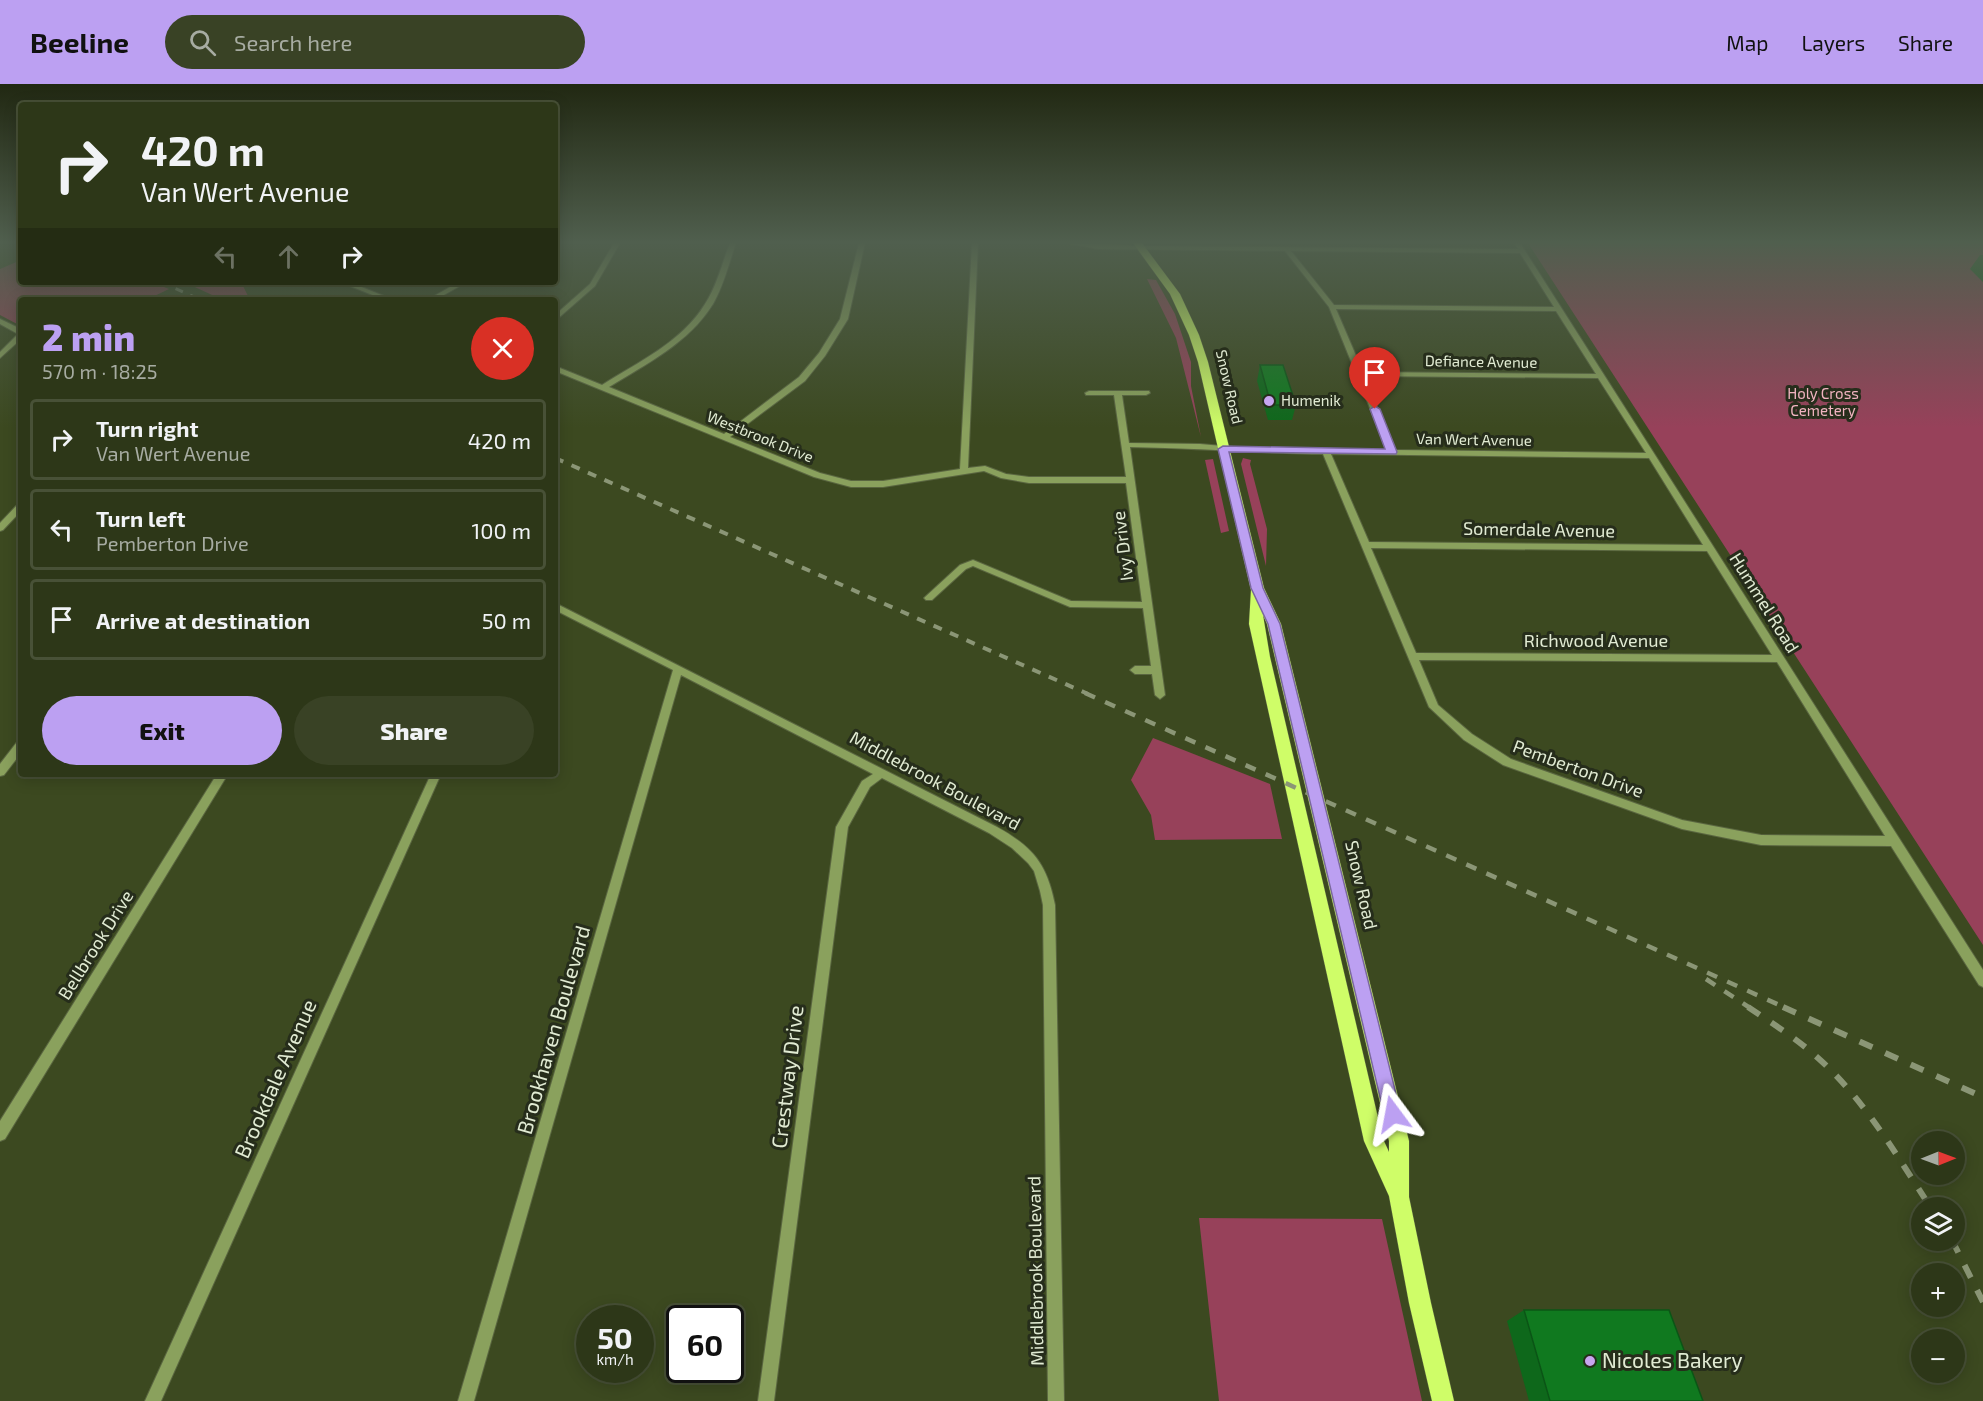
<!DOCTYPE html>
<html lang="en">
<head>
<meta charset="utf-8">
<style>
  :root { --surface:#2d3718; --page:#394225; --text:#f1f3f6; --muted:#a7aca2; --line:#485137; --accent:#bca0f2 }
  body { margin:0; font-family:"Exo 2",sans-serif; background:var(--page); color:var(--text); height:100vh; display:flex; flex-direction:column; font-size:22px; white-space:nowrap }
  * { box-sizing:border-box; margin:0 }
  p { font-size:20px; color:var(--muted) }
  .icon { flex:none; width:33px; height:33px; fill:none; stroke:currentColor; stroke-width:2; stroke-linecap:round; stroke-linejoin:round }
  .map { position:relative; flex:1; overflow:hidden }
  .side { position:absolute; left:18px; top:213px; width:540px; height:480px; display:flex; flex-direction:column; background:var(--surface); border-radius:6px; box-shadow:0 3px 15px #0003,0 0 0 2px var(--line) }
  .side>* { flex:none }
  .top-card { position:absolute; left:18px; top:18px; width:540px; height:183px; border-radius:6px; box-shadow:0 3px 15px #0003,0 0 0 2px var(--line); background:#2d3718; color:var(--text); overflow:hidden }
  .needle { width:39px; rotate:89deg }
  .controls { position:absolute; left:1911px; top:1047px; display:grid; gap:12px }
  .controls a { display:grid; place-items:center; width:54px; height:54px; border-radius:50%; background:var(--surface); box-shadow:0 3px 15px #0003,0 0 0 2px var(--line); font-size:30px }
  .speed { position:absolute; left:576px; top:1221px; display:flex; gap:12px; font-size:30px; font-weight:700; text-align:center }
  .speed>* { display:grid; place-content:center; width:78px; height:78px; border-radius:50%; background:var(--surface); box-shadow:0 3px 15px #0003,0 0 0 2px var(--line); line-height:1 }
  .speed small { font-size:15px; font-weight:400 }
  .speed .limit { border:3px solid #111; border-radius:9px; background:#fff; color:#111 }
  .pin { position:absolute; display:grid; place-items:center; width:51px; height:51px; color:#fff; margin:-62px -26px; border-radius:50% 50% 50% 0; rotate:-45deg; box-shadow:0 0 6px #0007 }
  .pin .icon { rotate:45deg }
  .me { position:absolute; width:66px; margin:-33px; rotate:347deg; stroke-linejoin:round; filter:drop-shadow(0 0 4px #0008) }
  .turn { display:flex; align-items:center; gap:21px; height:126px; padding:0 24px; font-size:27px }
  .turn .icon { width:78px; height:78px; stroke-width:2.5 }
  .turn b { display:block; font-size:42px; line-height:51px }
  .lanes { display:flex; align-items:center; height:57px; padding:0 24px; background:#0003; justify-content:center; gap:30px; direction:ltr }
  .lanes .off { opacity:.35 }
  .round { display:grid; place-items:center; flex:none; width:63px; height:63px; border-radius:32px; background:var(--page) }
  .headline { display:flex; align-items:center; justify-content:space-between; height:102px; padding:0 24px }
  h1 { font-size:36px; font-weight:800; line-height:45px; color:var(--accent) }
  .button { display:flex; gap:12px; margin-top:auto; padding:12px 24px }
  .button a { flex:1; height:69px; border-radius:36px; background:var(--accent); color:#111; font-size:24px; font-weight:800; line-height:69px; text-align:center }
  .button a+a { background:var(--page); color:var(--text) }
  ul { padding:0; list-style:none }
  li { display:flex; align-items:center; gap:18px; height:81px; margin:0 12px 9px; padding:0 12px; border:3px solid var(--line); border-radius:6px }
  li div { flex:1 }
  li b { display:block; font-size:22px }
  li em { font-style:normal }
  header { display:flex; align-items:center; gap:36px; box-sizing:border-box; height:84px; padding:0 30px; background:var(--accent); color:#111 }
  header strong { font-size:28px }
  nav { display:flex; gap:33px; margin-inline-start:auto; font-size:21px }
  .search { width:420px; height:54px; background:var(--page); display:flex; align-items:center; gap:15px; box-sizing:border-box; padding:0 21px; border-radius:33px; color:var(--muted); font-size:22px }
  .map>svg:first-child { display:block }
</style>
</head>
<body>
<header>
<strong>Beeline</strong>
<div class="search"><svg class="icon" aria-label="search" viewBox="0 0 24 24"><circle cx="10" cy="10" r="6"/><path d="M15 15l6 6"/></svg>Search here</div>
<nav><a>Map</a><a>Layers</a><a>Share</a></nav>
</header>
<div class="map">
<svg width="1983" height="1317" viewBox="0 0 1983 1317">
  <rect width="100%" height="100%" fill="#3c4920"/>
  <path fill="#97415a" d="M1528 159H1983V861Z
    M21 176V198H151L169 205 146 216H21V242L0 231V185Z
    M1147 195 1156 196 1175 230 1191 278V302L1201 353 1176 254Z
    M184 198H241L250 216H223Z
    M1243 374 1251 376 1250 380 1267 445 1266 482 1241 380Z
    M1213 375 1229 447 1221 449 1205 376Z
    M1153 654 1270 700 1282 755 1155 756 1151 731 1131 696Z
    M1199 1134 1382 1135 1422 1317H1219Z"/>
  <g fill="none" stroke-linecap="round" stroke-linejoin="round">
    <g stroke="#5a6640" stroke-width="2">
      <path id="minor" d="M614 159H620L595 202 555 237V231L590 200Z
        M730 159H736C729 179 724 201 713 220 689 259 646 280 609 303L724 350 799 293 819 269 840 235 859 159H865L848 235 825 272 805 297 730 353 820 389 851 397H883L960 385 972 159H978L968 384 985 382 1006 390 1029 393H1126L1114 311H1086L1085 309 1089 307H1149L1150 309 1146 311H1122L1129 359 1200 360 1245 364 1387 366 1329 223 1285 167 1098 165 1067 159 1141 162 1518 165 1514 159H1520L1983 886V903L1979 901 1891 762 1761 761 1682 745 1503 681 1464 656 1429 623 1323 370C1258 369 1194 364 1130 363L1165 611 1160 615 1155 611 1152 590H1135L1130 586 1135 582H1151L1143 524 1070 523 973 482 966 485 932 516H926L924 514 960 481 973 476 1071 517 1142 518 1126 399H1029L1001 394 984 387 883 403H851L814 393 555 287V282L602 301C638 278 682 258 705 220 717 202 722 179 730 159ZM1291 167 1520 169 1554 223 1334 221ZM1336 225 1556 227 1596 290 1363 288ZM1364 292 1598 294 1646 369 1395 366ZM1331 370 1649 374 1703 461 1369 458ZM1371 464 1707 467 1772 571 1416 569ZM1419 576 1777 578 1885 752 1761 751 1682 736 1511 675 1472 650 1438 621Z
        M340 198H349L394 216H385Z
        M459 198H467L435 216H427Z
        M0 235 21 245V255L0 274V268L18 250 0 240Z
        M21 419V427L3 446 0 447V439L18 420Z
        M555 519 997 743C1033 763 1047 780 1055 821L1064 1317H1048L1043 821 1040 807 1034 787 1028 779 1012 764 989 749 882 694 870 703 848 743 774 1317H758L836 743 862 697 873 690 681 591 474 1317H458L673 586 555 526Z
        M21 657V669L4 691 0 692V680L17 658Z
        M217 690H228L5 1055 0 1057V1037Z
        M431 690H441L161 1317H145Z"/>
    </g>
    <g stroke="#5a6640" stroke-width="1">
      <path id="major" d="M1133 159H1142L1180 210 1199 251 1208 278 1264 504 1281 540 1409 1057V1113L1431 1219 1454 1317H1432L1409 1219 1389 1112 1364 1057 1249 540 1251 506 1198 278 1189 251 1170 210ZM1263 531 1267 540 1389 1057V1068L1383 1055 1270 573Z"/>
    </g>
    <use href="#minor" fill="#8aa15d" fill-rule="evenodd"/>
    <use href="#major" fill="#cffd68" fill-rule="evenodd"/>
    <path stroke="#8b9676" stroke-width="3" stroke-dasharray="8 8" stroke-linecap="butt" d="M161 198 201 216"/>
    <path stroke="#8b9676" stroke-width="4" stroke-dasharray="9 9" stroke-linecap="butt" d="M555 374 1088 610"/>
    <path stroke="#8b9676" stroke-width="4.5" stroke-dasharray="11 11" stroke-linecap="butt" d="M1085 609 1786 924
      M1706 895 1750 924"/>
    <path stroke="#8b9676" stroke-width="6" stroke-dasharray="14 14" stroke-linecap="butt" d="M1748 923C1772 939 1797 955 1818 974 1865 1016 1897 1072 1931 1124
      M1783 923 1983 1013
      M1952 1156 1983 1218"/>
  </g>
  <path fill="#0e681b" d="M1980 171H1983V198L1970 185Z
    M1260 281 1296 321 1292 336H1268L1257 297Z
    M1524 1226 1703 1317H1529L1507 1237Z"/>
  <path fill="#10791f" stroke="#0b5516" stroke-width="1.5" d="M1260 281H1283L1296 321H1271Z
    M1524 1226H1669L1703 1317H1550Z"/>
  <linearGradient id="sky" x2="0" y2="1"><stop stop-color="#212812"/><stop offset="0.46" stop-color="#505f4e"/><stop offset="1" stop-color="#505f4e" stop-opacity="0"/></linearGradient>
  <rect width="1983" height="344" fill="url(#sky)"/>
  <path fill="#bca0f2" stroke="#7a689d" stroke-width="1.5" d="M1375 322 1380 325 1397 368 1396 370 1229 368 1263 504 1280 540 1401 1030 1399 1036 1393 1038 1386 1036 1384 1030 1268 540 1251 504 1218 365 1223 362 1385 365 1370 325Z"/>
  <g fill="#c7a6f0" stroke="#262d1b" stroke-width="2">
    <circle cx="1269" cy="317" r="6"/>
    <circle cx="1590" cy="1277" r="6"/>
  </g>
  <g text-anchor="middle" stroke-width="6" stroke-linejoin="round" paint-order="stroke">
    <g font-size="15" fill="#e1ebd3" stroke="#262d1b">
      <text transform="translate(1481 278) rotate(1)" y="5">Defiance Avenue</text>
      <text transform="translate(1229 303) rotate(77)" y="5">Snow Road</text>
      <text transform="translate(760 353) rotate(22)" y="5">Westbrook Drive</text>
      <text transform="translate(1474 356) rotate(1)" y="5">Van Wert Avenue</text>
    </g>
    <g font-size="15" fill="#f1b3c0" stroke="#262d1b">
      <text x="1823" y="315">Holy Cross<tspan x="1823" dy="17">Cemetery</tspan></text>
    </g>
    <g font-size="15" fill="#e1ebd3" stroke="#262d1b" text-anchor="start">
      <text x="1281" y="322">Humenik</text>
    </g>
    <g font-size="18" fill="#e1ebd3" stroke="#262d1b">
      <text transform="translate(1539 446) rotate(1)" y="6">Somerdale Avenue</text>
      <text transform="translate(1123 462) rotate(-97)" y="6">Ivy Drive</text>
      <text transform="translate(1764 519) rotate(58)" y="6">Hummel Road</text>
      <text x="1596" y="563">Richwood Avenue</text>
      <text transform="translate(1578 685) rotate(20)" y="6">Pemberton Drive</text>
      <text transform="translate(935 697) rotate(28)" y="6">Middlebrook Boulevard</text>
      <text transform="translate(1361 801) rotate(77)" y="6">Snow Road</text>
      <text transform="translate(96 861) rotate(-58)" y="6">Bellbrook Drive</text>
      <text transform="translate(1036 1187) rotate(-91)" y="6">Middlebrook Boulevard</text>
    </g>
    <g font-size="21" fill="#e1ebd3" stroke="#262d1b">
      <text transform="translate(554 946) rotate(-74)" y="7">Brookhaven Boulevard</text>
      <text transform="translate(788 993) rotate(-83)" y="7">Crestway Drive</text>
      <text transform="translate(276 995) rotate(-66)" y="7">Brookdale Avenue</text>
    </g>
    <g font-size="21" fill="#e1ebd3" stroke="#262d1b" text-anchor="start">
      <text x="1602" y="1284">Nicoles Bakery</text>
    </g>
  </g>
</svg>
<div class="controls">
<a><svg class="needle" viewBox="-14 -14 28 28"><path d="M0-13l5 13h-10z" fill="#e53935"/><path d="M0 13l5-13h-10z" fill="#a7aca2"/></svg></a>
<a><svg class="icon" aria-label="layers" viewBox="0 0 24 24"><path d="M12 4l9 5-9 5-9-5zM3 14l9 5 9-5"/></svg></a>
<a>+</a>
<a>−</a>
</div>
<div class="speed"><div>50<small>km/h</small></div><div class="limit">60</div></div>
<div class="pin" style="left:1375px;top:325px;background:#d93025"><svg class="icon" aria-label="arrive" viewBox="0 0 24 24"><path d="M6 21V4h12l-3 4 3 4H6"/></svg></div>
<svg class="me" style="left:1393px;top:1030px" viewBox="-20 -20 40 40"><path d="M0-17L14 15 0 8-14 15z" fill="#bca0f2" stroke="#fff" stroke-width="4"/></svg>
<div class="top-card">
<div class="turn"><svg class="icon" aria-label="right" viewBox="0 0 24 24"><path d="M7 20v-9h11M14 6l5 5-5 5"/></svg><div><b>420 m</b>Van Wert Avenue</div></div>
<div class="lanes"><svg class="icon off" aria-label="left" viewBox="0 0 24 24"><path d="M17 20v-9H6M10 6l-5 5 5 5"/></svg><svg class="icon off" aria-label="ahead" viewBox="0 0 24 24"><path d="M12 20V5M6 11l6-6 6 6"/></svg><svg class="icon" aria-label="right" viewBox="0 0 24 24"><path d="M7 20v-9h11M14 6l5 5-5 5"/></svg></div>
</div>
<section class="side">
<div class="headline"><div><h1>2 min</h1><p>570 m · 18:25</p></div><a class="round" style="background:#d93025;color:#fff"><svg class="icon" aria-label="close" viewBox="0 0 24 24"><path d="M6 6l12 12M18 6L6 18"/></svg></a></div>
<ul>
<li><svg class="icon" aria-label="right" viewBox="0 0 24 24"><path d="M7 20v-9h11M14 6l5 5-5 5"/></svg><div><b>Turn right</b><p>Van Wert Avenue</p></div><em>420 m</em></li>
<li><svg class="icon" aria-label="left" viewBox="0 0 24 24"><path d="M17 20v-9H6M10 6l-5 5 5 5"/></svg><div><b>Turn left</b><p>Pemberton Drive</p></div><em>100 m</em></li>
<li><svg class="icon" aria-label="arrive" viewBox="0 0 24 24"><path d="M6 21V4h12l-3 4 3 4H6"/></svg><div><b>Arrive at destination</b></div><em>50 m</em></li>
</ul>
<div class="button"><a>Exit</a><a>Share</a></div>
</section>
</div>
</body>
</html>
